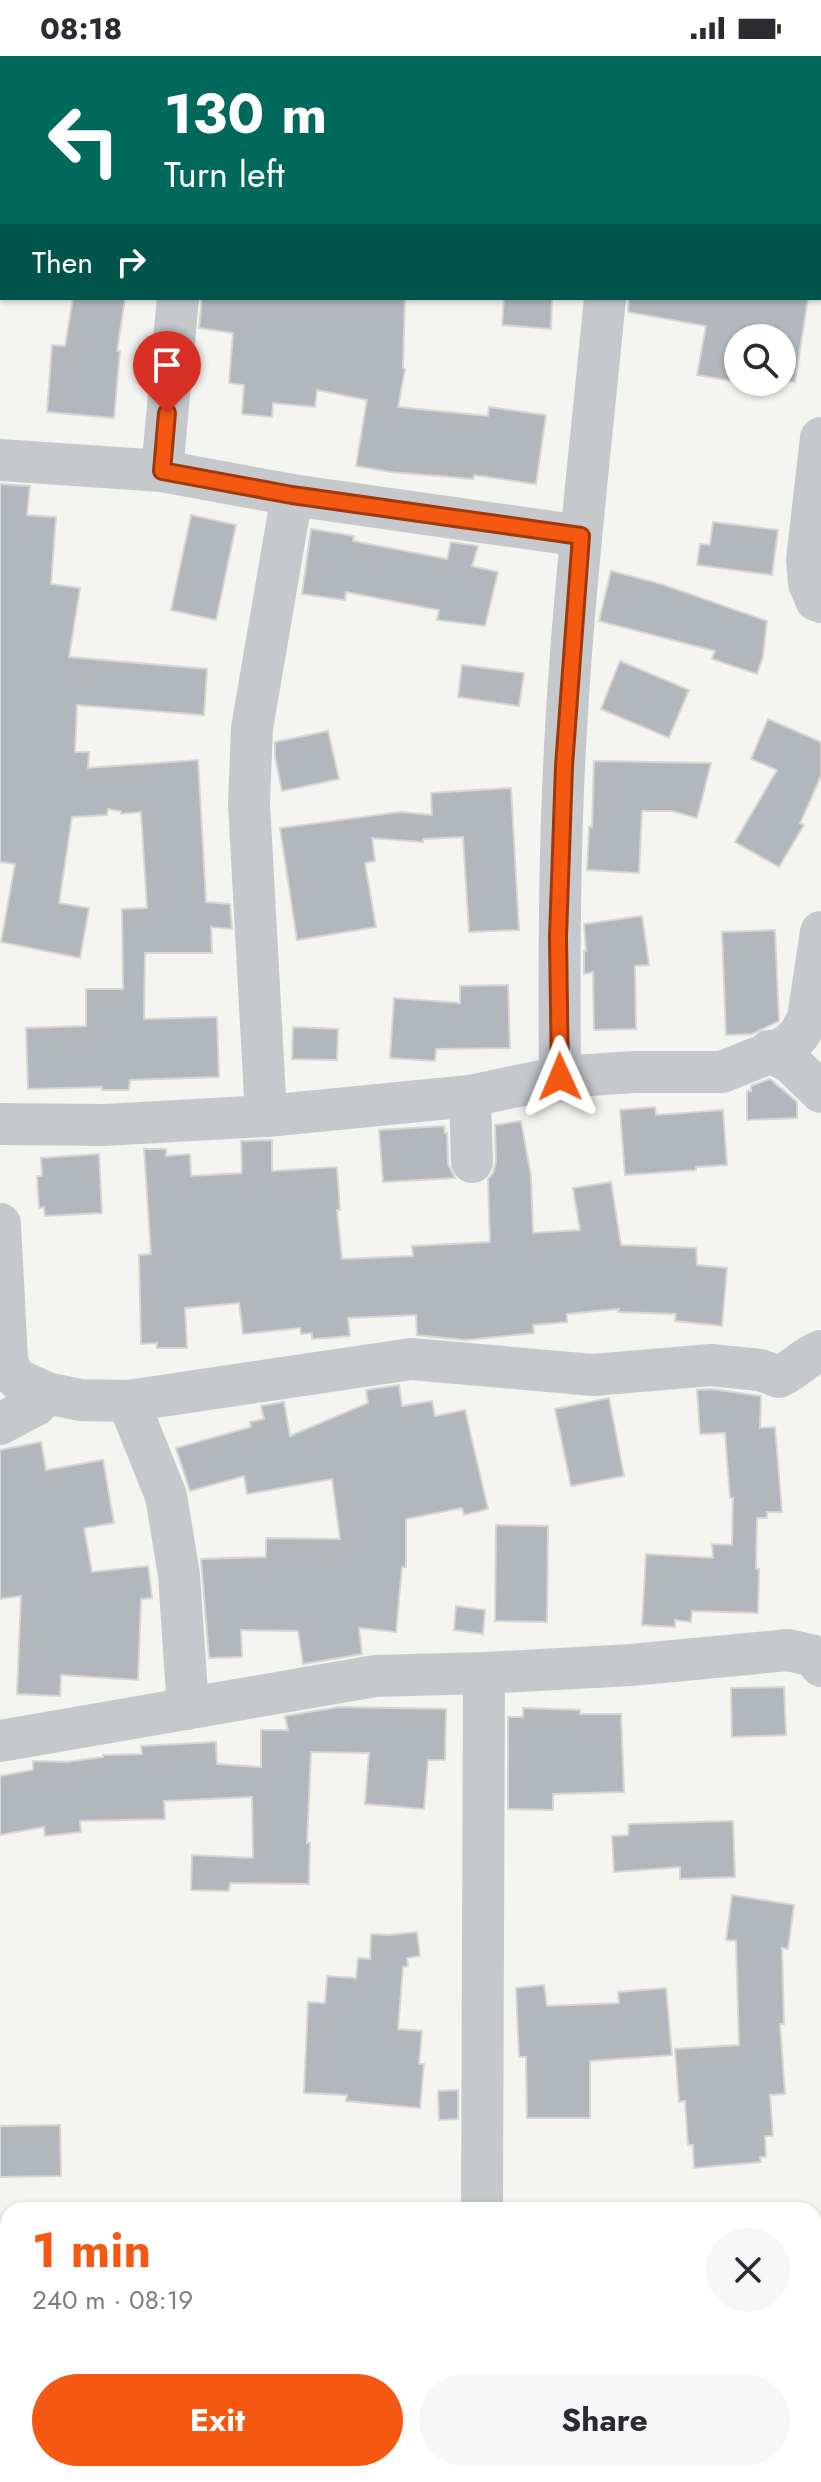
<!DOCTYPE html>
<html lang="en">
<head>
<meta charset="utf-8">
<style>
  :root { --surface:#fff; --page:#f7f7f7; --text:#2b2b33; --muted:#7c7c81; --accent:#f45811 }
  body { margin:0; font-family:Jost,sans-serif; background:var(--page); color:var(--text); height:100vh; display:flex; flex-direction:column; font-size:30px; white-space:nowrap }
  * { box-sizing:border-box; margin:0 }
  p { font-size:26px; color:var(--muted) }
  .icon { flex:none; width:44px; height:44px; fill:none; stroke:currentColor; stroke-width:2; stroke-linecap:round; stroke-linejoin:round }
  .map { position:relative; flex:1; overflow:hidden }
  .sheet { position:absolute; left:0px; top:2146px; width:822px; height:280px; display:flex; flex-direction:column; background:var(--surface); border-radius:24px 24px 0 0; box-shadow:0 2px 6px #0004 }
  .sheet>* { flex:none }
  .hud { position:absolute; left:0px; top:0px; width:822px; height:244px; box-shadow:0 2px 6px #0004; background:#00695c; color:#fff; overflow:hidden }
  .tools { position:absolute; left:724px; top:268px; display:grid; gap:16px }
  .tools a { display:grid; place-items:center; width:72px; height:72px; border-radius:50%; background:var(--surface); box-shadow:0 2px 6px #0004; font-size:40px }
  .pin { position:absolute; display:grid; place-items:center; width:68px; height:68px; color:#fff; margin:-82px -34px; border-radius:50% 50% 50% 0; rotate:-45deg; box-shadow:0 0 8px #0007 }
  .pin .icon { rotate:45deg }
  .me { position:absolute; width:88px; margin:-44px; rotate:359deg; stroke-linejoin:round; filter:drop-shadow(0 0 6px #0008) }
  .turn { display:flex; align-items:center; gap:28px; height:168px; padding:0 32px; font-size:36px }
  .turn .icon { width:104px; height:104px; stroke-width:2.5 }
  .turn b { display:block; font-size:56px; line-height:68px }
  .then { display:flex; align-items:center; height:76px; padding:0 32px; background:#0003; gap:16px; font-size:30px }
  .round { display:grid; place-items:center; flex:none; width:84px; height:84px; border-radius:42px; background:var(--page) }
  .summary { display:flex; align-items:center; justify-content:space-between; height:136px; padding:0 32px }
  h1 { font-size:48px; font-weight:700; line-height:60px; color:var(--accent) }
  .button { display:flex; gap:16px; margin-top:auto; padding:16px 32px }
  .button a { flex:1; height:92px; border-radius:48px; background:var(--accent); color:#fff; font-size:32px; font-weight:700; line-height:92px; text-align:center }
  .button a+a { background:var(--page); color:var(--text) }
  .status { display:flex; justify-content:space-between; align-items:center; height:56px; padding:0 40px; background:var(--surface); direction:ltr }
  .status svg { height:22px; fill:currentColor }
  .map>svg:first-child { display:block }
</style>
</head>
<body>
<div class="status"><b>08:18</b><svg viewBox="0 0 49 12"><path d="M0 12V9h3v3zM5 12V6h3v6zM10 12V3h3v9zM15 12V0h3v12zM26 1h20v11H26zM47 4h2v5h-2z"/></svg></div>
<div class="map">
<svg width="821" height="2426" viewBox="0 0 821 2426">
  <rect width="100%" height="100%" fill="#f4f5f0"/>
  <path fill="#b1b7bd" stroke="#d6d6d3" stroke-width="2" d="M73 242H125L117 295H120L114 362 47 356 52 289 65 290Z
    M202 242H405L403 312 405 313 398 351 488 360 489 351 546 359 536 428 474 419 473 423 391 416 356 410 367 344 317 334 315 351 273 347 272 361 242 358 244 329 229 327 233 277 199 272Z
    M504 242H552L551 273 502 269Z
    M629 242H808L795 326 782 325V282H738V326L697 319 706 270 628 256Z
    M0 428 30 430 27 459 56 461 51 528 80 532 69 601 207 613 204 659 77 649 75 696H89L88 712 198 704 206 846 230 848 232 873 211 871 212 897H145L144 963 217 961 219 1021 130 1024 129 1034H102V1031L28 1033 26 972 86 970V933H123L122 853 147 852 141 756 121 758V755L108 753 107 759 72 761 59 847 89 852 80 902 1 886 15 808 0 806Z
    M191 459 236 469 216 564 171 554Z
    M713 466 778 474 772 519 697 509 700 488 710 489Z
    M311 473 354 480 353 485 447 503 451 486 478 490 472 510 498 516 485 570 437 564 439 554 346 536 345 544 302 538Z
    M611 515 661 528 767 565 763 600 757 618 712 603 715 595 599 565Z
    M620 605 689 634 669 682 601 653Z
    M462 609 524 617 519 650 458 641Z
    M768 663 821 686V720L800 767 804 769 779 811 735 786 777 714 751 703Z
    M328 675 339 723 282 735 275 701V686Z
    M594 705 711 707 697 762 672 755H642L639 817 587 814 589 771H592Z
    M511 732 519 874 469 876 463 781 423 783V786L372 782 375 805 365 807 376 871 297 884 280 772 400 756 432 759 431 737Z
    M642 860 649 909 635 910 636 973 594 974 593 916 584 918V895H586L584 868Z
    M775 874 779 965 752 978 726 979 722 876Z
    M508 929 510 992 436 993 435 1005 390 1002 394 942 460 947V930Z
    M293 971 338 973 337 1004 292 1003Z
    M770 1023 797 1046V1062L747 1064V1035H751V1030Z
    M655 1051 656 1059 723 1054 727 1109 696 1111V1114L625 1119 620 1054Z
    M521 1065 531 1120 533 1177 580 1174 573 1132 611 1126 621 1189 696 1192 697 1209 727 1212 722 1270 675 1265 676 1258 618 1256 619 1253 567 1258V1266L533 1269 534 1277 465 1284 417 1279 416 1259 348 1262 350 1280 312 1283V1277L301 1278 300 1272 243 1278 239 1247 185 1252 187 1292H157V1287L141 1288 139 1199 151 1198 144 1093H166V1100L190 1098 191 1120 242 1117 241 1085 272 1084V1115L337 1111 340 1154H337L342 1203 413 1200 412 1190 490 1186 488 1123 493 1117 496 1106 495 1069Z
    M444 1070 445 1077H447L448 1108 455 1122 383 1126 379 1074Z
    M99 1098 102 1157 45 1160 44 1151 39 1152 37 1120H42L41 1102Z
    M399 1329 402 1350 432 1345 435 1360 465 1354 488 1453 464 1459 462 1452 406 1463V1511H402L396 1576 359 1572 362 1598 303 1608 298 1575 241 1574 242 1601 209 1602 201 1503 266 1501V1482L340 1483 332 1423 247 1438 244 1420 190 1435 176 1392 251 1371 250 1366 264 1363 261 1350 284 1346 290 1380 368 1347 366 1334Z
    M711 1333 761 1340 760 1372 775 1371 782 1456H767V1462H757L756 1513H759L758 1557 692 1555 691 1566 675 1564V1571L642 1569 646 1498 713 1502 712 1488 732 1489 733 1442H730L725 1377 700 1378 697 1334Z
    M609 1342 624 1420 571 1430 555 1353Z
    M41 1386 46 1414 103 1404 114 1467 84 1472 92 1516 148 1510 152 1542 141 1543 138 1624 61 1619 60 1640 17 1638 21 1540 0 1543V1394Z
    M496 1469 548 1470 547 1566 495 1565Z
    M456 1550 485 1554 483 1578 454 1574Z
    M784 1631 786 1679 732 1681 731 1632Z
    M339 1651 446 1653 445 1704H428L424 1753 365 1748 369 1697 311 1696 307 1787H310L309 1828 230 1827 229 1835 191 1834 192 1799 253 1802 252 1741 164 1745 165 1763 80 1765 81 1776 45 1780 44 1771 0 1779V1720L33 1714V1705L67 1706 103 1701V1699L142 1698 141 1690 216 1686 217 1708 261 1711V1674H288L285 1660Z
    M523 1652 580 1654V1658H621L624 1736 553 1738V1754L508 1753V1661H523Z
    M733 1765 735 1821 680 1823V1811L614 1816 612 1780 628 1779 629 1768Z
    M732 1839 794 1849 788 1893 782 1892 784 1968H780L785 2038 770 2039 773 2080H765L766 2101H760L761 2106 694 2112 693 2089H688L685 2045 679 2046 675 1993 739 1989 736 1885 726 1884Z
    M417 1876 420 1900 407 1902 408 1910 403 1911 398 1973 422 1975 419 2008H424L420 2052 346 2045 347 2039 304 2037 308 1946 325 1947 327 1920 356 1922 358 1902 370 1903 371 1878 389 1879Z
    M544 1929 547 1950 619 1947 618 1936 666 1932 672 1999 590 2005V2062H527L526 2001H519L516 1932Z
    M458 2034V2063L439 2064 438 2035Z
    M60 2069 61 2120 0 2121V2070Z"/>
  <g fill="none" stroke-linecap="round" stroke-linejoin="round">
    <path stroke="#c6c9cc" stroke-width="42" d="M180 0V2
      M617 2V0
      M0 102H2
      M820 221H821
      M821 382 807 504 809 527 816 544 821 546
      M0 404 162 415 292 439 581 480
      M162 415 178 242
      M769 995 791 1007 821 1036
      M560 1021C559 918 559 815 564 712 571 555 590 398 605 242
      M470 1040 472 1106
      M266 1060 249 747 252 672 292 439
      M0 1068 104 1069 266 1060 470 1040 560 1021 634 1016H722L787 990 799 979 808 962 821 876
      M0 1168 7 1303 11 1317 20 1325 47 1337 80 1344 128 1345 411 1303 593 1319 711 1309 760 1314 779 1321C794 1314 806 1300 821 1295
      M128 1345 166 1440 179 1519 188 1653
      M0 1368 36 1349 47 1337
      M0 1685 375 1620 484 1617 631 1609 788 1594 814 1600 821 1610
      M482 2154 484 1617
      M814 2413 821 2270
      M203 2418V2426
      M485 2418V2426"/>
  </g>
  <g fill="none" stroke-linecap="round" stroke-linejoin="round">
    <g stroke="#9f390b" stroke-width="20">
      <path id="route" d="M167 357 162 415 292 439 581 480 564 710 558 881 560 1021"/>
    </g>
    <use href="#route" stroke="#f45811" stroke-width="14"/>
  </g>
</svg>
<div class="tools">
<a><svg class="icon" aria-label="search" viewBox="0 0 24 24"><circle cx="10" cy="10" r="6"/><path d="M15 15l6 6"/></svg></a>
</div>
<div class="pin" style="left:167px;top:357px;background:#d93025"><svg class="icon" aria-label="arrive" viewBox="0 0 24 24"><path d="M6 21V4h12l-3 4 3 4H6"/></svg></div>
<svg class="me" style="left:560px;top:1021px" viewBox="-20 -20 40 40"><path d="M0-17L14 15 0 8-14 15z" fill="#f45811" stroke="#fff" stroke-width="4"/></svg>
<div class="hud">
<div class="turn"><svg class="icon" aria-label="left" viewBox="0 0 24 24"><path d="M17 20v-9H6M10 6l-5 5 5 5"/></svg><div><b>130 m</b>Turn left</div></div>
<div class="then">Then<svg class="icon" aria-label="right" viewBox="0 0 24 24"><path d="M7 20v-9h11M14 6l5 5-5 5"/></svg></div>
</div>
<section class="sheet">
<div class="summary"><div><h1>1 min</h1><p>240 m · 08:19</p></div><a class="round"><svg class="icon" aria-label="close" viewBox="0 0 24 24"><path d="M6 6l12 12M18 6L6 18"/></svg></a></div>
<div class="button"><a>Exit</a><a>Share</a></div>
</section>
</div>
</body>
</html>
